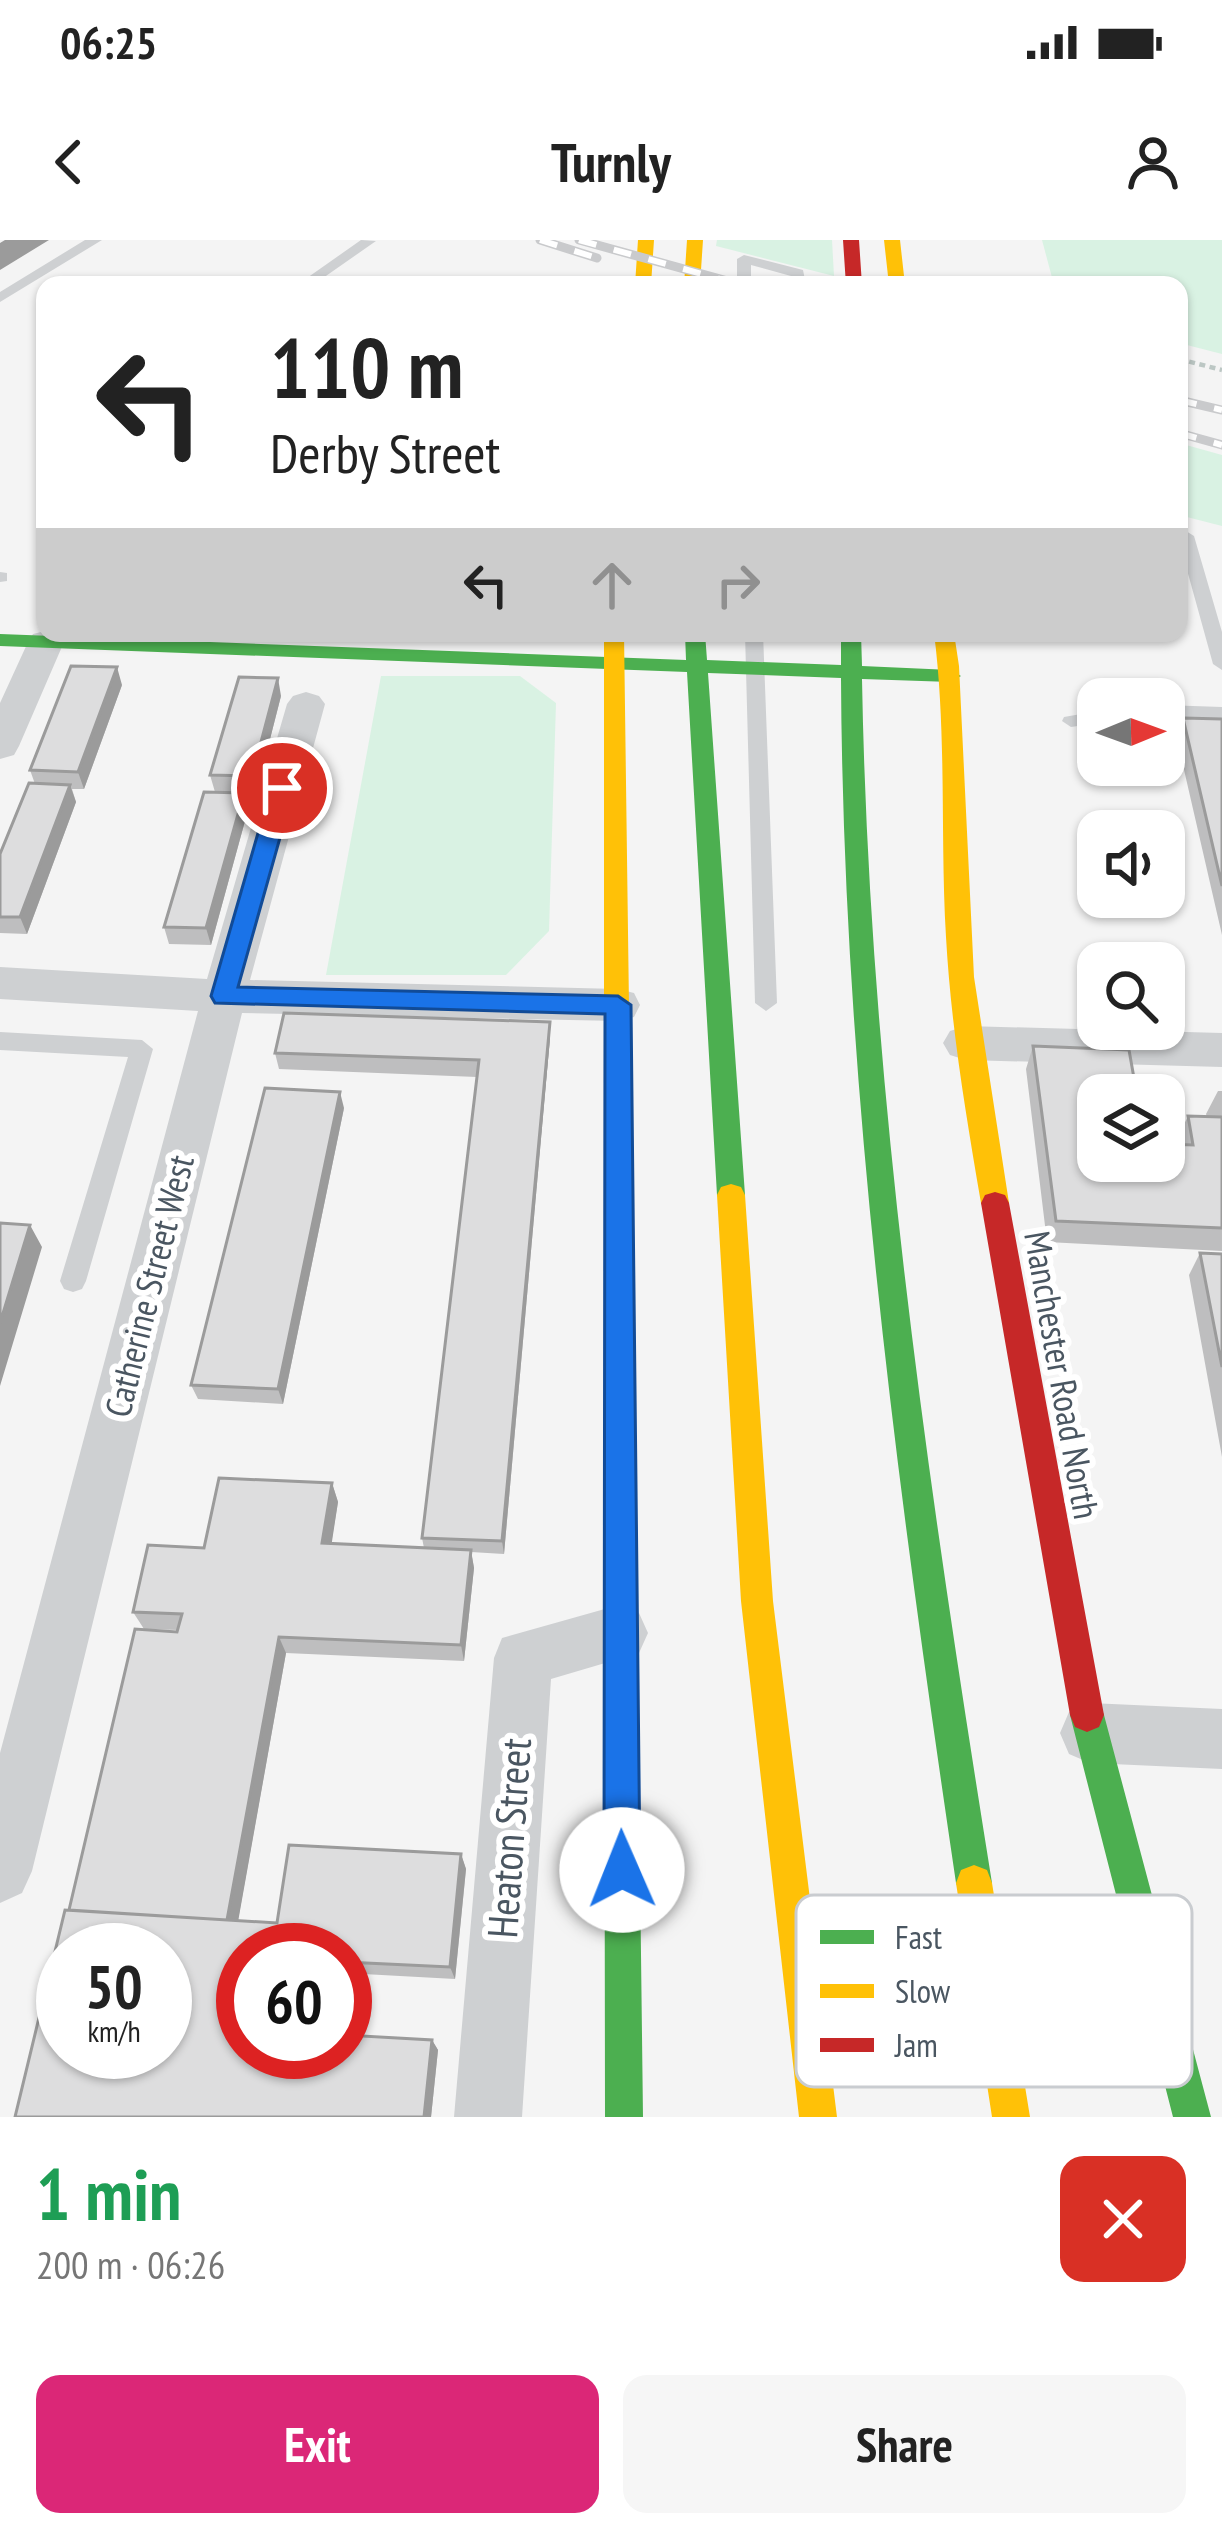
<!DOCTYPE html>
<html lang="en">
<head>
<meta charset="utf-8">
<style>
  :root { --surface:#fff; --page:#f6f6f6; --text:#222; --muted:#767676; --accent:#db2777 }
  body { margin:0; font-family:"PT Sans Narrow",sans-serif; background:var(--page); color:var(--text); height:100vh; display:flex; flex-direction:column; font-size:45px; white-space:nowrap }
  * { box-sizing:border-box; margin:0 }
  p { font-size:39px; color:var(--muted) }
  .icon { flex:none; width:66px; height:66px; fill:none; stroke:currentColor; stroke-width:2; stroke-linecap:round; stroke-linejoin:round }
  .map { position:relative; height:1877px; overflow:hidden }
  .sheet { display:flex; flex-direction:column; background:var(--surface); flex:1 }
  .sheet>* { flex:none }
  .banner { position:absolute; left:36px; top:36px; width:1152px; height:366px; border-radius:24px; box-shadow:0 3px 9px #0004; background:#fff; color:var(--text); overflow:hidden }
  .needle { width:78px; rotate:89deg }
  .fabs { position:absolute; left:1077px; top:438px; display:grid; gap:24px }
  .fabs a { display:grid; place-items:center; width:108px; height:108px; border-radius:24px; background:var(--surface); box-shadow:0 3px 9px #0004; font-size:60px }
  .speed { position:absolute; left:36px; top:1683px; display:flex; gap:24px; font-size:60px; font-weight:700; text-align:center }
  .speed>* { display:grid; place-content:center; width:156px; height:156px; border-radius:50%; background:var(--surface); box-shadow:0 3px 9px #0004; line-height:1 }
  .speed small { font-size:30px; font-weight:400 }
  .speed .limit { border:18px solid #d22; background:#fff; color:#111 }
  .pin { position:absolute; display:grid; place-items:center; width:102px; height:102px; color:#fff; margin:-51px; border:6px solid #fff; border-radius:50%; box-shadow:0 3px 12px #0007 }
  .me { position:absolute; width:132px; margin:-66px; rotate:359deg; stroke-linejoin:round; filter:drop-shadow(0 0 9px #0008) }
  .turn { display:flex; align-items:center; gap:42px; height:252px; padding:0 36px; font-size:54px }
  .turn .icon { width:156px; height:156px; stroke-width:2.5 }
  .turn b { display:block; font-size:84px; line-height:102px }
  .lanes { display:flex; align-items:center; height:114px; padding:0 36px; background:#0003; justify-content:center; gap:60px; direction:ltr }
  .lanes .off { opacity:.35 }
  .round { display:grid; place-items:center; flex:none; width:126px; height:126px; border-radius:24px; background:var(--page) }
  .head { display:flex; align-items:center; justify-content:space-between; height:204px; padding:0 36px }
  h1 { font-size:72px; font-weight:700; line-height:90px; color:#1e9e55 }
  .action { display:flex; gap:24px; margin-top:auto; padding:24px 36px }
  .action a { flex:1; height:138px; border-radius:24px; background:var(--accent); color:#fff; font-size:48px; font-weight:700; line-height:138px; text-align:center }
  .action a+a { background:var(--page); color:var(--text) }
  .status { display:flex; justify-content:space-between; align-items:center; height:84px; padding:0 60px; background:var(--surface); direction:ltr }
  .status svg { height:33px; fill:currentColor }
  header { display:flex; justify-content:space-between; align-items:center; height:156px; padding:0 36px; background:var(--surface); font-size:54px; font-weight:700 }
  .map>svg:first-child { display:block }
</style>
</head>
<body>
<div class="status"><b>06:25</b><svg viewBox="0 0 49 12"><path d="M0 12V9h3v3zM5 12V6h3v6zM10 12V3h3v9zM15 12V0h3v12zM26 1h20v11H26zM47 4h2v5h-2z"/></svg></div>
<header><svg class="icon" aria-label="back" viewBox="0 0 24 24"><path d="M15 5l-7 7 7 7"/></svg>Turnly<svg class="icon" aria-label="person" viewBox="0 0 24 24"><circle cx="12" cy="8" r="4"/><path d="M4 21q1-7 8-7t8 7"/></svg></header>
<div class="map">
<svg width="1222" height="1877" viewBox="0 0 1222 1877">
  <rect width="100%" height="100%" fill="#f4f4f4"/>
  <path fill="#d9f2e3" d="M717 0H832L834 36 716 6Z
    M1042 0H1222V114L1179 103V45H1054Z
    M1179 203 1222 215V286L1179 275Z
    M381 436H520L556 463 549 691 506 735H326Z"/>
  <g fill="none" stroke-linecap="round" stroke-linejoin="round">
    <path stroke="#bcc7c4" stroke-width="4.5" stroke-dasharray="6 4.5" stroke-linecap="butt" d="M1179 119 1222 130"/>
    <path fill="#ced0d2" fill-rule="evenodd" d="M85 0H102L0 62V52Z
      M361 0 376 1 313 45H297Z
      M744 15 803 30 806 45H792L791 36 751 25V45H737V19Z
      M1186 291 1194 296 1222 392V430L1213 424 1179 301V294Z
      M0 332 7 333V341L0 342Z
      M745 393H763L777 763 766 771 755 763Z
      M1164 465 1222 467V479L1164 477Z
      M1098 471V483L1071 487 1062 481 1064 477Z
      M0 792 142 800 153 809 86 1041 82 1049 73 1052 64 1049 60 1041 128 817 0 810Z"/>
    <path fill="#ced0d2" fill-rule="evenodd" d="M45 391 59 394 64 402 19 506 14 515 0 519V463L28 402 33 394Z
      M306 452 319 456 325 464 250 740 618 749 634 753 640 765 634 777 618 781 242 773 32 1631 22 1653 0 1663V1513L198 771 0 759V727L207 739 287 464 293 456Z
      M966 786 1222 793V827L966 820 950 815 943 803 950 791Z
      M619 1365 639 1373 648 1393 639 1413 551 1439 522 1877H454L494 1418 502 1398Z
      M1090 1463 1222 1469V1529L1090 1523 1069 1514 1060 1493 1069 1472Z"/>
    <path fill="#4caf50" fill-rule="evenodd" d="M685 393H705L707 420 841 425V393H861L862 426 951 430 961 436 951 442 862 439C869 844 928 1244 992 1643L987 1656 974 1661 961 1656 956 1643C897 1243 843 843 841 438L708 433 745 955 741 963H721L717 955 687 432 0 406V394L686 420Z
      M619 1128 629 1132 634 1141 643 1877H605L604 1141 609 1132Z
      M1087 1458 1099 1463 1104 1475 1211 1877H1173L1070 1475 1075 1463Z"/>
    <path fill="#ffc107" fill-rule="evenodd" d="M638 0H654L651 45H635Z
      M687 0H703L700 45H684Z
      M884 0H900L905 45H889Z
      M604 393H624L634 1141 629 1150 619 1154 609 1150 604 1141Z
      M934 393H954L959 426 974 737 1009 963 1005 971H985L981 963C966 875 951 787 946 697 940 596 947 494 934 393Z
      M731 944 741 947 745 955 773 1361 837 1877H799L741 1361 717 955 721 947Z
      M974 1625 987 1630 992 1643 1030 1877H992L956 1643 961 1630Z"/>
    <path fill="#c62828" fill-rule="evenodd" d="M843 0H859L862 45H846Z
      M995 952 1005 955 1009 963 1104 1475 1099 1487 1087 1492 1075 1487 1070 1475 981 963 985 955Z"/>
    <g stroke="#c9cacc" stroke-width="9">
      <path id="rail" d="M540 0 597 18
        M579 0 742 45
        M1179 160 1222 170
        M1179 193 1222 205"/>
    </g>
    <use href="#rail" stroke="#fff" stroke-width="6" stroke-dasharray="18" stroke-linecap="butt"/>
  </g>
  <path fill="#bebebf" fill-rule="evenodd" d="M122 445 84 549H72L76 562 27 694 0 693V614L35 544 30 530Z
    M281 456 256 554H244L248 570 211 705 169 704 164 687 215 552 210 535Z
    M1183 478 1222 479V695L1176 495Z
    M284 773 550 782V798L504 1314 471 1312 474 1328 464 1421 286 1413 238 1680 277 1683 289 1605 461 1614 466 1629 455 1739 345 1733V1710H243V1812H345V1795L432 1800 438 1810 431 1877H15L65 1670H69L135 1389 177 1392 178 1390 144 1389 133 1372 148 1305 204 1308 219 1238 332 1243 338 1262 331 1304 424 1308 422 1298 477 837 279 829 275 813ZM63 1710H165V1812H63Z
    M1033 806 1098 921 1178 904 1177 899 1188 876 1207 877 1206 874 1218 851H1222V1011L1047 1002 1026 829Z
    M344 868 283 1164 198 1159 191 1145Z
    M1200 1013 1222 1014V1217L1189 1035Z"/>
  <path fill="#9b9b9b" d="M5 0H49L0 30V3Z
    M117 427 122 445 84 549 78 532Z
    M278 438 281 456 256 554 252 536Z
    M70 545 76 562 27 694 20 677Z
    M244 553 248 570 211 705 206 688Z
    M550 782V798L504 1314 502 1301Z
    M340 852 344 868 283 1164 278 1149Z
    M30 985 42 1007 0 1146V1083Z
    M332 1243 338 1262 329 1321 322 1303Z
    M471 1310 474 1328 464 1421 461 1405Z
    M279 1397 286 1413 236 1693 226 1682Z
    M461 1614 466 1629 455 1739 450 1727Z
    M432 1800 438 1810 431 1877H424Z"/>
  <path fill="#ddddde" stroke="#9b9b9b" stroke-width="3" fill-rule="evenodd" d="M71 426 117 427 78 532 30 530Z
    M239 437 278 438 252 536 210 535Z
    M1183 478 1222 479V646Z
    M29 543 70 545 20 677H0V614Z
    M204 552 244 553 206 688 164 687Z
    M284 773 550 782 502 1301 422 1298 479 820 275 813Z
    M1033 806 1129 810 1137 855H1098V921H1164V904L1193 905 1188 876 1222 877V988L1056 981Z
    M265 848 340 852 278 1149 191 1145Z
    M0 983 30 985 0 1083Z
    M1200 1013 1222 1014V1127Z
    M219 1238 332 1243 322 1303 471 1310 461 1405 279 1397 227 1680 69 1670 135 1389 177 1392 182 1374 133 1372 148 1305 204 1308Z
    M289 1605 461 1614 450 1727 345 1722V1710H243V1812H345V1795L432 1800 424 1877H15L65 1670 277 1683ZM63 1710H165V1812H63Z"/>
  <path fill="#1a73e8" stroke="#114b97" stroke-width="3" d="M282 540 294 548 238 747 618 756 631 765 640 1630 634 1643 622 1648 609 1643 604 1630 605 774 215 763 211 756 271 548Z"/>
  <g text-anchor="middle" stroke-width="12" stroke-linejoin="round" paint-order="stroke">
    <g font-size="36" fill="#4a5661" stroke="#fff">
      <text transform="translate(149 1046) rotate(-76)" y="13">Catherine Street West</text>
      <text transform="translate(1062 1135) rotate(80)" y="13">Manchester Road North</text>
    </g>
    <g font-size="42" fill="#4a5661" stroke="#fff">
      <text transform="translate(509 1598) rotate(-86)" y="15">Heaton Street</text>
    </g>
  </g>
  <rect x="796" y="1655" width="396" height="192" rx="18" fill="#fff" stroke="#c9ccd0" stroke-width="3"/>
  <rect x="820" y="1690" width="54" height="14" fill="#4caf50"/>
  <rect x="820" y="1744" width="54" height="14" fill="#ffc107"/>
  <rect x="820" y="1798" width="54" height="14" fill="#c62828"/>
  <g font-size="33" fill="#4a5661">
    <text x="895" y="1709">Fast</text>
    <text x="895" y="1763">Slow</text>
    <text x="895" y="1817">Jam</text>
  </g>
</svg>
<div class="fabs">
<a><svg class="needle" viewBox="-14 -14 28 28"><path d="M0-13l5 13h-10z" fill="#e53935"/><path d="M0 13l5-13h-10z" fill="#767676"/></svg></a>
<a><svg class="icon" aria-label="sound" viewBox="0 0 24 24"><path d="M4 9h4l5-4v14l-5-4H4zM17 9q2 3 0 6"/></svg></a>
<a><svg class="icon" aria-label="search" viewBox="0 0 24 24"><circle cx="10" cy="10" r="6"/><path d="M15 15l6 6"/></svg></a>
<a><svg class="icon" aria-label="layers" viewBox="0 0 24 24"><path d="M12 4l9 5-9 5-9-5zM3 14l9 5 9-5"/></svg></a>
</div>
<div class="speed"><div>50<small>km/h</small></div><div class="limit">60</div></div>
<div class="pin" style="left:282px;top:548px;background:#d93025"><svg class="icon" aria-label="arrive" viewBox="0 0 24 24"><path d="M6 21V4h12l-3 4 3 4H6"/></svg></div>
<svg class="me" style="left:622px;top:1630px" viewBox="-20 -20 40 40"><circle r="19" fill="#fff"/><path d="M0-13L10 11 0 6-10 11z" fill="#1a73e8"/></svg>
<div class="banner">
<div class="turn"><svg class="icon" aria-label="left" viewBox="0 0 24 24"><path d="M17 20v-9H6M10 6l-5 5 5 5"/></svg><div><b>110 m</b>Derby Street</div></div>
<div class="lanes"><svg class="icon" aria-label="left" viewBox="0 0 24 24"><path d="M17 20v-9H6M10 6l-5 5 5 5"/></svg><svg class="icon off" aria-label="ahead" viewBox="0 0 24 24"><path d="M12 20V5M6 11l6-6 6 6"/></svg><svg class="icon off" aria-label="right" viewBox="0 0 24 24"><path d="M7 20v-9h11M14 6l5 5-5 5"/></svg></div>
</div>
</div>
<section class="sheet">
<div class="head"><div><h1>1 min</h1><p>200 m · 06:26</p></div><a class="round" style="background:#d93025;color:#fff"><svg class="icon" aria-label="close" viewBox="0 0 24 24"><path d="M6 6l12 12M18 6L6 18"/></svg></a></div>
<div class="action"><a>Exit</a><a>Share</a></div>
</section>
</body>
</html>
